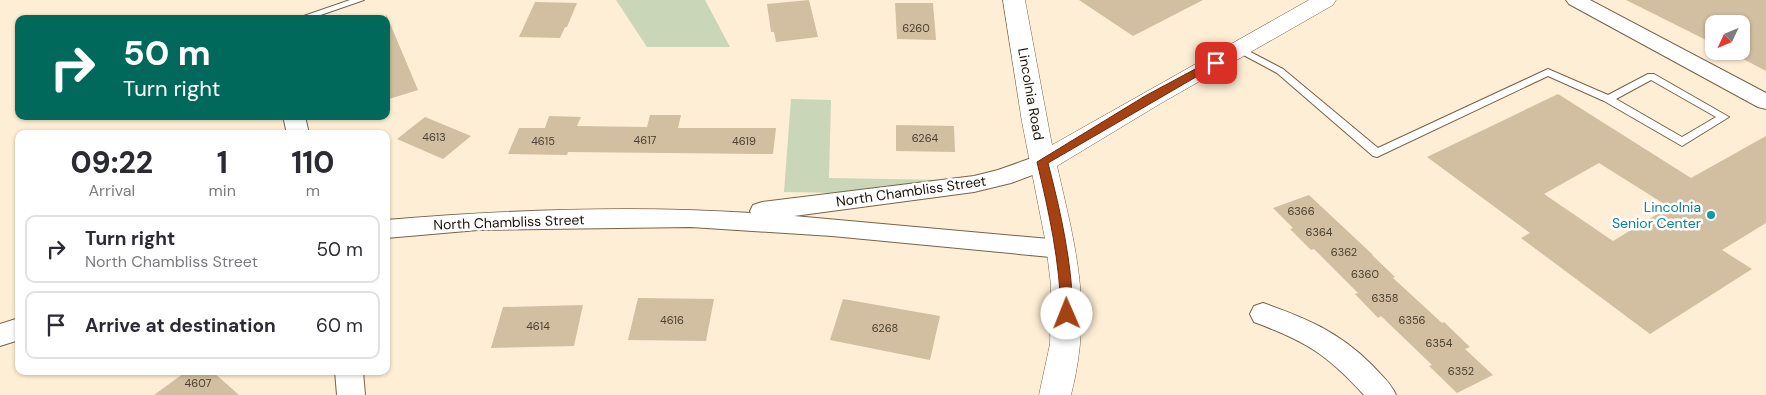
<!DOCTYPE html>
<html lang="en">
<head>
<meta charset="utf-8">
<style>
  :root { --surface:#fff; --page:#f2f2f3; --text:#2b2b33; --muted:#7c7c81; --line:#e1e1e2 }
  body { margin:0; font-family:"DM Sans",sans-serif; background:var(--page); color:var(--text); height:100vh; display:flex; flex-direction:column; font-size:19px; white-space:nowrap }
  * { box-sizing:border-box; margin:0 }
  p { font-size:16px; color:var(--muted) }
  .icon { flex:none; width:28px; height:28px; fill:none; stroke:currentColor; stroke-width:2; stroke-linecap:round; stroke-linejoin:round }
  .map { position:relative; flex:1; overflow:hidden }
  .side { position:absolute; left:15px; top:130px; width:375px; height:245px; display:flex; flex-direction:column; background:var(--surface); border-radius:10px; box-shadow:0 1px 4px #0004 }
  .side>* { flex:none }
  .hud { position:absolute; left:15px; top:15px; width:375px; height:105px; border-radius:10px; box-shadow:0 1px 4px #0004; background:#00695c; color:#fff; overflow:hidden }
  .needle { width:32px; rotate:226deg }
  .buttons { position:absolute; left:1705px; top:15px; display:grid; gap:10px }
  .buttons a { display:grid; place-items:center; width:45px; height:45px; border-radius:10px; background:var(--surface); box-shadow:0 1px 4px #0004; font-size:25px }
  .pin { position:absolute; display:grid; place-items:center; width:42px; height:42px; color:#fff; margin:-21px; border-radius:10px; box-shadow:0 2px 8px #0006 }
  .me { position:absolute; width:55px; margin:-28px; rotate:359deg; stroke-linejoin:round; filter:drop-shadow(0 0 4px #0008) }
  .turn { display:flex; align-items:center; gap:18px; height:105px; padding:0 25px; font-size:22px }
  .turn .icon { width:65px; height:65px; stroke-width:2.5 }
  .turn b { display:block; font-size:35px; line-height:42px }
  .eta { display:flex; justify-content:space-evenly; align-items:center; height:85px; text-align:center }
  .eta b { font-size:30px; font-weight:800; line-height:35px }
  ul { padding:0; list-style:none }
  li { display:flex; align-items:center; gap:15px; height:68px; margin:0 10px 8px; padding:0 15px; border:2px solid var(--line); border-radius:10px }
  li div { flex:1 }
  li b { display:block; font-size:19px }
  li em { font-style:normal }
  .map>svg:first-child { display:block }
</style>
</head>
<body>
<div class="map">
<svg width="1766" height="395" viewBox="0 0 1766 395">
  <rect width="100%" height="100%" fill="#feeed5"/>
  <path fill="#c9d6b7" d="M616 0H705L730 47H647Z
    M791 99 831 100 829 178 947 180 950 195 784 192Z"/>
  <path fill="#d2bea0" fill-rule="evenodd" d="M809 0 818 37 776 42 774 32H771L767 4Z
    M1079 0H1203L1133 36Z
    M1626 0H1766V71L1728 51H1741V24H1714V44Z
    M535 2 577 3 567 27H565L560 38 519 37Z
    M895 3H933L936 40 897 39Z
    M386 14 418 90 386 100Z
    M1558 94 1691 178 1766 136V223L1722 250 1752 269 1650 334 1521 238 1530 233 1427 157ZM1599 163 1669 207 1613 241 1544 194Z
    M650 115H681L678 128H776L773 154 568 152 567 155 508 154 519 128H545L549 116 581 117 577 126 647 127Z
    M425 117 471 136 443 159 397 139Z
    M896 125 954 126 955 152 896 151Z
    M1309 195 1373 255H1372L1395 277 1393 278 1442 323 1444 322 1470 347 1465 349 1493 375 1457 393 1429 366 1432 365 1381 316 1378 318 1355 294 1358 293 1314 249 1311 250 1290 229 1293 228 1273 208Z
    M638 298 714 299 706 341 628 340Z
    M843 299 940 316 930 360 830 340Z
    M583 305 574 346 491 348 503 307Z
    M187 371H212L239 395H154Z"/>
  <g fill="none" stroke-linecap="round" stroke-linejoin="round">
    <g stroke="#766449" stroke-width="2">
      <path id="lane" d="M350 0H364L309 19H295Z
        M1239 46 1283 69 1378 148 1548 69 1608 95 1648 74H1654L1729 117 1682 146 1604 101 1548 76 1377 157 1373 156 1277 73 1236 51V47ZM1651 80 1716 117 1682 137 1616 99Z"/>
    </g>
    <g stroke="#766449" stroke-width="2">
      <path id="street" d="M1566 0H1590L1766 93V109L1758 107 1569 4Z
        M283 116H305L309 134H287Z
        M1043 154 1051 156 1054 162 1051 168 1011 183 974 192 794 216 1061 240 1070 242 1073 249 1070 256 1061 258 832 236 691 227 478 230 386 238V220C507 210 630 205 751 213L750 211 753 205 762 202 974 176 998 170Z
        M1263 303C1306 318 1339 332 1372 365 1381 375 1391 383 1396 395H1364C1327 354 1305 341 1254 322L1250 314 1254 306Z
        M19 318V340L0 346V324Z
        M335 371H363L365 395H337Z"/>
    </g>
    <g stroke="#766449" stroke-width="1">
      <path id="secondary" d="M1003 0H1025L1052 145 1309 0H1336L1333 5 1158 105 1057 166C1076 249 1093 309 1071 395H1039L1050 344 1051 285 1046 244 1022 122Z"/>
    </g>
    <use href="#lane" fill="#fff" fill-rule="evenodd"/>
    <use href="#street" fill="#fff" fill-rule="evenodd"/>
    <use href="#secondary" fill="#fff" fill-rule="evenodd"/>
  </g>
  <path fill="#a64112" stroke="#6c2a0c" d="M1212 60H1216L1220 63 1048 163C1061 213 1072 263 1073 314L1072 317H1063L1061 314C1060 262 1049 212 1037 162L1145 96Z"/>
  <circle fill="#0f9aa8" stroke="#fff" stroke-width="2" cx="1711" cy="215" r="5"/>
  <g text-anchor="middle" stroke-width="5" stroke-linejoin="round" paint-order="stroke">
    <g font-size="11" fill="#4a3f30">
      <text x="916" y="32">6260</text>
      <text x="434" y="141">4613</text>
      <text x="925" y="142">6264</text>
      <text x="645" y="144">4617</text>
      <text x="543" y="145">4615</text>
      <text x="744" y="145">4619</text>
      <text x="1301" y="215">6366</text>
      <text x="1319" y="236">6364</text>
      <text x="1344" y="256">6362</text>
      <text x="1365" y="278">6360</text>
      <text x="1385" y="302">6358</text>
      <text x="672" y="324">4616</text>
      <text x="1412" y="324">6356</text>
      <text x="538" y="330">4614</text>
      <text x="885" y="332">6268</text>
      <text x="1439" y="347">6354</text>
      <text x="1461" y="375">6352</text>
      <text x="198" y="387">4607</text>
    </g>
    <g font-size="14" fill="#1c150a" stroke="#fff">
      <text transform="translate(1031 94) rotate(80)" y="5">Lincolnia Road</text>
      <text transform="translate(911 191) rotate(-8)" y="5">North Chambliss Street</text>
      <text transform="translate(509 222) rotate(-2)" y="5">North Chambliss Street</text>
    </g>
    <g font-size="14" fill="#0d838f" stroke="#fff" text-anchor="end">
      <text x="1701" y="212">Lincolnia<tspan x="1701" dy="16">Senior Center</tspan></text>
    </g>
  </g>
</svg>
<div class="buttons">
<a><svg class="needle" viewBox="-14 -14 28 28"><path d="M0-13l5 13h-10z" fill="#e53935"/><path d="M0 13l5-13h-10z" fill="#7c7c81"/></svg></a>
</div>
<div class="pin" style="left:1216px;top:63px;background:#d93025"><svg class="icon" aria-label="arrive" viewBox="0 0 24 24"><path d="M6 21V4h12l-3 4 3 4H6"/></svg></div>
<svg class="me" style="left:1067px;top:314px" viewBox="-20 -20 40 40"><circle r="19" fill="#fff"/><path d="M0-13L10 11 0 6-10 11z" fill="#a64112"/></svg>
<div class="hud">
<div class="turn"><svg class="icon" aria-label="right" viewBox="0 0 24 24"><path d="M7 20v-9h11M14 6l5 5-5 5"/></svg><div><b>50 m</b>Turn right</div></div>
</div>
<section class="side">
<div class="eta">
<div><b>09:22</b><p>Arrival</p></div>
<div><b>1</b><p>min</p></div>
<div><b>110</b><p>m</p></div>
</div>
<ul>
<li><svg class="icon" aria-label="right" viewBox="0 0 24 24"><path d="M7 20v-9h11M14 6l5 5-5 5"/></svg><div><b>Turn right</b><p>North Chambliss Street</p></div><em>50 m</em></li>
<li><svg class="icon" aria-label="arrive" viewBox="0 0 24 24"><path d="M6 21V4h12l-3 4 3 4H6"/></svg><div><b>Arrive at destination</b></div><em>60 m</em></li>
</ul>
</section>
</div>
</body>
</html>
